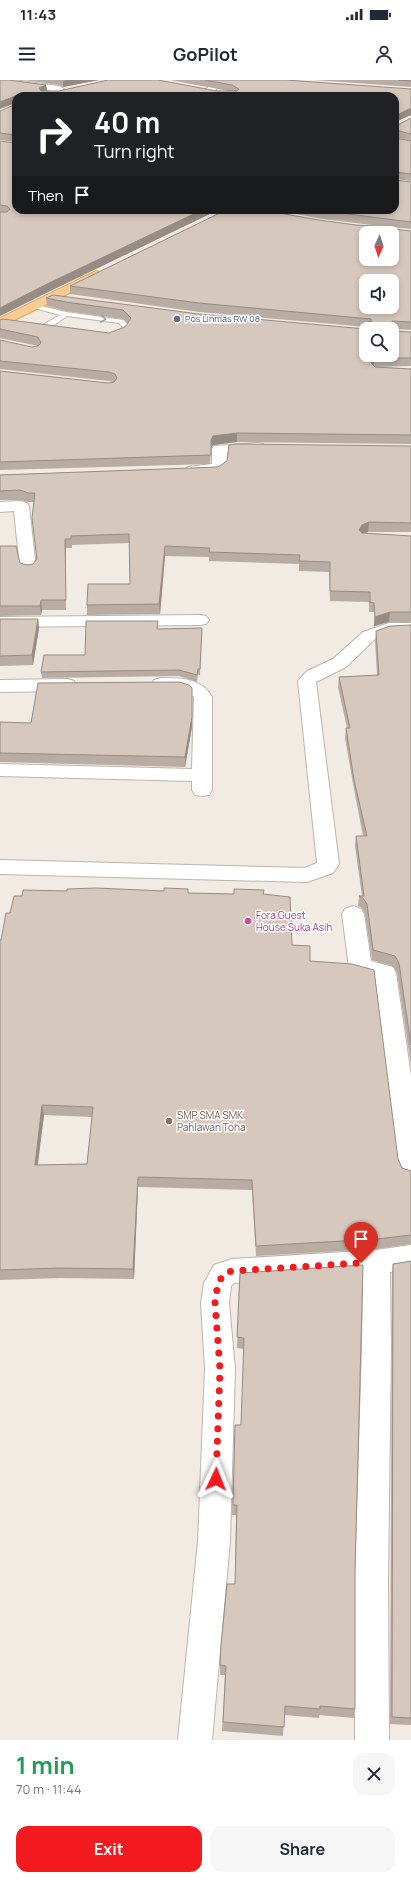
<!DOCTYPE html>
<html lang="en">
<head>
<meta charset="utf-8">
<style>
  :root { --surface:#fff; --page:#f6f6f7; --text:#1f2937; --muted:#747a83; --accent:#f31a20 }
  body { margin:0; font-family:Manrope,sans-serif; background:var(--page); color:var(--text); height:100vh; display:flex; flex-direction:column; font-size:15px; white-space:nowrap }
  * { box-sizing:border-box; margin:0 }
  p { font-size:13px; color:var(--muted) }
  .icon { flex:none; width:22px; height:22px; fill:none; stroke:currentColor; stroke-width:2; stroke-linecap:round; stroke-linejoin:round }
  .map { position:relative; height:1660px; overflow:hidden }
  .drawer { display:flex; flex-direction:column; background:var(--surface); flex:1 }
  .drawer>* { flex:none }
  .guide { position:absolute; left:12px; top:12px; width:387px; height:122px; border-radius:12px; box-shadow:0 2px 6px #0003; background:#202124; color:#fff; overflow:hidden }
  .needle { width:26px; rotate:183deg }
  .controls { position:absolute; left:359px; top:146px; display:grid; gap:8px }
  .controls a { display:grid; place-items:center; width:40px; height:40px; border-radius:8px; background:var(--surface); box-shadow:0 2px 6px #0003; font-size:20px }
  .pin { position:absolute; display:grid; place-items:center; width:34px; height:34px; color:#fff; margin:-41px -17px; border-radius:50% 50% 50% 0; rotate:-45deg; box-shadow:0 0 4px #0007 }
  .pin .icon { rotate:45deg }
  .me { position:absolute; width:44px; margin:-22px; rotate:2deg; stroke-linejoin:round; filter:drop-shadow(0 0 3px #0008) }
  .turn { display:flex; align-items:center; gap:14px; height:84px; padding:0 16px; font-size:18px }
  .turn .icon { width:52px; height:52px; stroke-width:2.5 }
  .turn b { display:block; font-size:28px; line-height:34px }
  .then { display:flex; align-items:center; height:38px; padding:0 16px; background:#0003; gap:8px; font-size:15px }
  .round { display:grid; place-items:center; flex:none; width:42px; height:42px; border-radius:12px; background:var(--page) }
  .summary { display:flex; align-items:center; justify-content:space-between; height:68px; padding:0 16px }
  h1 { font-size:24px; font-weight:700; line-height:30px; color:#1e9e55 }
  .button { display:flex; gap:8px; margin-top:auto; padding:8px 16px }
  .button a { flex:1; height:46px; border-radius:12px; background:var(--accent); color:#fff; font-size:16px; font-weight:700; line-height:46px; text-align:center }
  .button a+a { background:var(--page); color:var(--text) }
  .status { display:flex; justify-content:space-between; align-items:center; height:28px; padding:0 20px; background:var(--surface); direction:ltr }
  .status svg { height:11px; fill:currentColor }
  header { display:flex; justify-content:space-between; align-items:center; height:52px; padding:0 16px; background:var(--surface); font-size:18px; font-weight:700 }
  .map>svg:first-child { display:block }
</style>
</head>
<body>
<div class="status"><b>11:43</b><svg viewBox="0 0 49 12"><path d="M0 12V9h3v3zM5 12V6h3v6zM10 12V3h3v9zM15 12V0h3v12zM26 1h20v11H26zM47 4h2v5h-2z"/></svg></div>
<header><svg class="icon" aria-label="menu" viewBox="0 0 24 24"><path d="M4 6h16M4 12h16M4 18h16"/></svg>GoPilot<svg class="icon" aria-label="person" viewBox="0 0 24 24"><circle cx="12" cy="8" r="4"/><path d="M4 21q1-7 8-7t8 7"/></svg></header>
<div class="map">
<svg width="411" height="1660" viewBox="0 0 411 1660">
  <rect width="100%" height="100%" fill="#f1ebe4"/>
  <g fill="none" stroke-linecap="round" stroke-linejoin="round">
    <g stroke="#bfb4aa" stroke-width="2">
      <path id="lane" d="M33 224 66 232 123 240 130 246 128 252 115 260 111 258 122 249V246L119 243 67 236 47 250H41V246L60 235 31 227 30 226Z"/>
    </g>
    <g stroke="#bfb4aa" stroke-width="2">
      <path id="street" d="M0 0H13L59 6 64 9 59 12 0 4Z
        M216 0H226L211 14H205L203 12 205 10Z
        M258 363 263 364 265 367 263 370 227 373 228 388 225 391 193 395 188 393 185 390 188 387 212 384V369L214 366Z
        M21 421 27 423 29 426 36 488 34 492 28 493 22 492 20 488 14 431 0 432V422Z
        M200 535 206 536 209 540 206 544 200 545 0 547V537Z
        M389 543H411V553L389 554 375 559 346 587 316 602 339 784 333 793 307 802 0 794V780L305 788 317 783 298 601 307 591 333 579 363 552Z
        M161 598C181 598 202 598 212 617V710L209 715 202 716 195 715 192 710V701L0 696V684L192 689 194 617 185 610 154 608 152 604 154 600Z
        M67 599 74 601 76 605 74 609 67 611 0 612V600Z
        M353 826 361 829 364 834 371 881 393 887 396 893 411 996V1100L402 1097 398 1089 374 899 352 893 349 887 342 834 345 829Z
        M411 1165V1189L390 1192 391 1266 388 1501 389 1660H355V1501L362 1266 363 1195 234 1203 231 1206 229 1223 235 1289 230 1461 212 1660H178L198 1461 205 1289 201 1223 204 1203 214 1185 232 1179 376 1170Z"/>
    </g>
    <g stroke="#dfa565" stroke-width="2">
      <path id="primary" d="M96 191 100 192 102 195 100 198 0 247V238Z"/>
    </g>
    <use href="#lane" fill="#fff" fill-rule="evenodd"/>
    <use href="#street" fill="#fff" fill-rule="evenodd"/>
    <use href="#primary" fill="#fbcb94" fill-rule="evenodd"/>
  </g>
  <path fill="#b8aca3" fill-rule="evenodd" d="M0 0H9L46 5 47 11H59L108 0H158L217 11H229L170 0H286L411 9V35L395 42V16H16V23H15L0 29Z
    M25 0H99L63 7 59 5Z
    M314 0H411V7Z
    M16 24V62L0 60V31Z
    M411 38V61L395 57 396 46Z
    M395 58 411 61V101L395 99Z
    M0 61 16 130H218L46 213 0 236V132H2H0Z
    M411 102V149L391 147 392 149 411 151V250L367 247 199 232 70 214V206L319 140 356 145 389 147 322 139 275 130H395Z
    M46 218 199 234 366 249 411 252V286L374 287H375L411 289V364L237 362 213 365 211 369 210 384 0 390V291L108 303 114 302 109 301 0 289V260L32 267 38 266 0 258V240L109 253 125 247 128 243 123 239 66 231 47 226Z
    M411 366V452H368L364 453 411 456V542H389L374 546V532H369V522L330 521 329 492 299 491V484L209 481V477L165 476 160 534 87 535V525L130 504 129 463 72 465V468H66V530H42L41 535 0 536V466L20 483 27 485 33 484 36 479 34 422H28L21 420H0V395L218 387Z
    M0 539H38L39 548 33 585 0 586Z
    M411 545V986L397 893 393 886 372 880 365 834 362 828 358 826 359 816H362L355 766 356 756H363L354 709 345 658 346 648H347L338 607 339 597 377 595 375 561 376 551Z
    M158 547V549L202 548 200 595H198L197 602 179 596 42 598 41 592Z
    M192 608V647L185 687 0 682V642L31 643Z
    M188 813 234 814H263L292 865 310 881 402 1088 411 1091V1164L376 1169 256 1176 252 1110 138 1107 134 1199 60 1198 0 1200V860H1L10 833 22 816ZM44 1035 92 1037 87 1084 38 1085Z
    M411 1181V1645L390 1644 392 1193 393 1184Z
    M240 1193 355 1491V1629L354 1638 319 1635V1638L284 1635 283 1656 222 1651 225 1595H220V1585L235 1504 236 1435H232L235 1345H241L244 1269 237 1268Z"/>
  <path fill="#968c84" d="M67 0H99L63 7V1Z
    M46 5 47 11 40 15 39 8Z
    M15 16V23L0 29V22Z
    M411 28V35L395 42V36Z
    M202 130H218L46 213 0 236V228L45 205Z
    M374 278V287L371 283Z
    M237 353V362L213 365 210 369 211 360 213 356Z
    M369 442 368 452 361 454 359 450 362 445Z
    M65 459 66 468V530V520Z
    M165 466V476L160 534 159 524Z
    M41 520 42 530 41 535 40 526Z
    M390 532 389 542 374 546 375 537Z
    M38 539 39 548 33 585 32 575Z
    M192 608V647L185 687V677Z
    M42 1025 44 1035 36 1095 35 1085Z
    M138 1097V1107L134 1199 133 1189Z"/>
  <path fill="#d6c8bd" stroke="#968c84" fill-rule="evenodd" d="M0 0H9L46 5 39 8 41 11H59L108 0H158L217 11H237L239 9 232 5 205 0H286L411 9V28L395 36V16H16V17L15 16 0 22Z
    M398 0H411V1Z
    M16 24V55L0 53V31Z
    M411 38V54L396 50H395V45L396 46Z
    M395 58 411 61V94L395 92Z
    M0 61 16 63V130H202L45 205 0 228V132H7L10 129 7 126 0 125Z
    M395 100 411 102V142L317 130H395Z
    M226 130H262L319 140 356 145 391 147 392 149 411 151V242L392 241V249H367L368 242 372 241 371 239 199 223 70 206ZM366 153H392V179H366ZM366 201H392V227H366Z
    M53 215 199 234 366 249V275H392V251L411 252V278H374L371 283 375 287 411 289V355L237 353 213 356 211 360V375L0 382V291L108 303 114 302 117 298 115 294 109 292 0 281V260L32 267 38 266 41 263 38 257 0 249V240L3 239 109 253 125 247 131 238 123 230 66 222 46 218Z
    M237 364 411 366V443L369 442 362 445 359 450 362 453 411 456V532H390L375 537 374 523 370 522V512L330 511V482L299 481 300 475 209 472 210 468 165 466 159 524 87 525 88 504H130L129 454 71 456V459H65L66 520H41L40 526H0V466H16L20 483 27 485 33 484 37 479 32 438 35 413H28L20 410 0 411V395L218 387 227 381 229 365Z
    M0 539H38L32 575 0 576Z
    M86 541H158L157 549 202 548 200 589H198L197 595 179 590 41 592 44 575H85Z
    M411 545V965L399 883 395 876 373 870 367 824 363 818 359 816H364L356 756H367L354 700 346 648H350L339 597 379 595 376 551 390 546Z
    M179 602 189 605 192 608V637L185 677 0 673V642L31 643 38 603Z
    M96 808 164 811V808L188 809V813L234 814V809L264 810 263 814 290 817 292 865 310 866V881L352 884 374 890 398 1079 402 1088 411 1091V1155L377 1159 256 1166 252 1100 138 1097 133 1189 59 1188 0 1190V860H1L6 833H10L14 816H22L23 810 67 811V809ZM42 1025 93 1027 87 1084 35 1085Z
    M411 1181V1638L392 1637 393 1184Z
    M363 1185 355 1491V1629L320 1626V1629L285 1626 284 1647 223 1642 226 1586 220 1585 221 1565 227 1504H235L237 1425H233L235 1345H241L244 1258 237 1257 240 1193Z"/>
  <defs><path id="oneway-chevron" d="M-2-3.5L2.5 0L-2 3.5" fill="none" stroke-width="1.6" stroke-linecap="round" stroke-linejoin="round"/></defs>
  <use stroke="#a19d9a" href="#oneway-chevron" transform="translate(103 239) rotate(8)"/>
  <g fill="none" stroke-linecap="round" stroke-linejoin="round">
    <path stroke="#f31a20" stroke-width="7" stroke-dasharray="0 12.6" d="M216 1399 220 1289 215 1223 218 1203 224 1194 232 1191 361 1183"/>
  </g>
  <circle fill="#5c6f8a" stroke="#fff" stroke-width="1.5" cx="177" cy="239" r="4"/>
  <circle fill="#d1479c" stroke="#fff" stroke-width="1.5" cx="248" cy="841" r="4"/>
  <circle fill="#8d6e63" stroke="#fff" stroke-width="1.5" cx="169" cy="1041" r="4"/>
  <g text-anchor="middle" stroke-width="3" stroke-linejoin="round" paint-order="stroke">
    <g font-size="9" fill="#4e5e75" stroke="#fff" text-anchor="start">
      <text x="185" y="242">Pos Linmas RW 08</text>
    </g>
    <g font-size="10" fill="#b23c85" stroke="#fff" text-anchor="start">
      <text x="256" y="839">Fora Guest<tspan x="256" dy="12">House Suka Asih</tspan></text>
    </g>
    <g font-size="10" fill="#785e54" stroke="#fff" text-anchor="start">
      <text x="177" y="1039">SMP SMA SMK<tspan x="177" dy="12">Pahlawan Toha</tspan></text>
    </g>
  </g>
</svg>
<div class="controls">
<a><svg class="needle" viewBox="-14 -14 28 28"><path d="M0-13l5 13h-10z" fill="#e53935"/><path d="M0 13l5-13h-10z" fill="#747a83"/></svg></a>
<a><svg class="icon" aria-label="sound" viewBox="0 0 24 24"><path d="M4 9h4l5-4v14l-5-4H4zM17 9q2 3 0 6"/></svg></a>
<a><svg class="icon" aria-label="search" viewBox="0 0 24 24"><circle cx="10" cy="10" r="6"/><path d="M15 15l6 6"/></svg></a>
</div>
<div class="pin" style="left:361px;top:1183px;background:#d93025"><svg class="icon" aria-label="arrive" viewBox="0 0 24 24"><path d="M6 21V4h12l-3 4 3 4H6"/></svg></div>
<svg class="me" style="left:216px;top:1399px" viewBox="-20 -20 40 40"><path d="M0-17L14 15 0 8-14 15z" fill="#f31a20" stroke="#fff" stroke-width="4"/></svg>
<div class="guide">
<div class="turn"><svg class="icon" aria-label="right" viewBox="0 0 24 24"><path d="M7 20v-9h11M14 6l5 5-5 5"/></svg><div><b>40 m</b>Turn right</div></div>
<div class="then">Then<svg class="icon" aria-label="arrive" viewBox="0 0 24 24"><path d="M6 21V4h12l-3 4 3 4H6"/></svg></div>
</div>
</div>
<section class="drawer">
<div class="summary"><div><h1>1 min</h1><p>70 m · 11:44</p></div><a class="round"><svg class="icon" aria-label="close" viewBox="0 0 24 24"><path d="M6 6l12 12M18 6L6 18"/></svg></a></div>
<div class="button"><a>Exit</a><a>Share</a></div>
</section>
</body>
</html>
